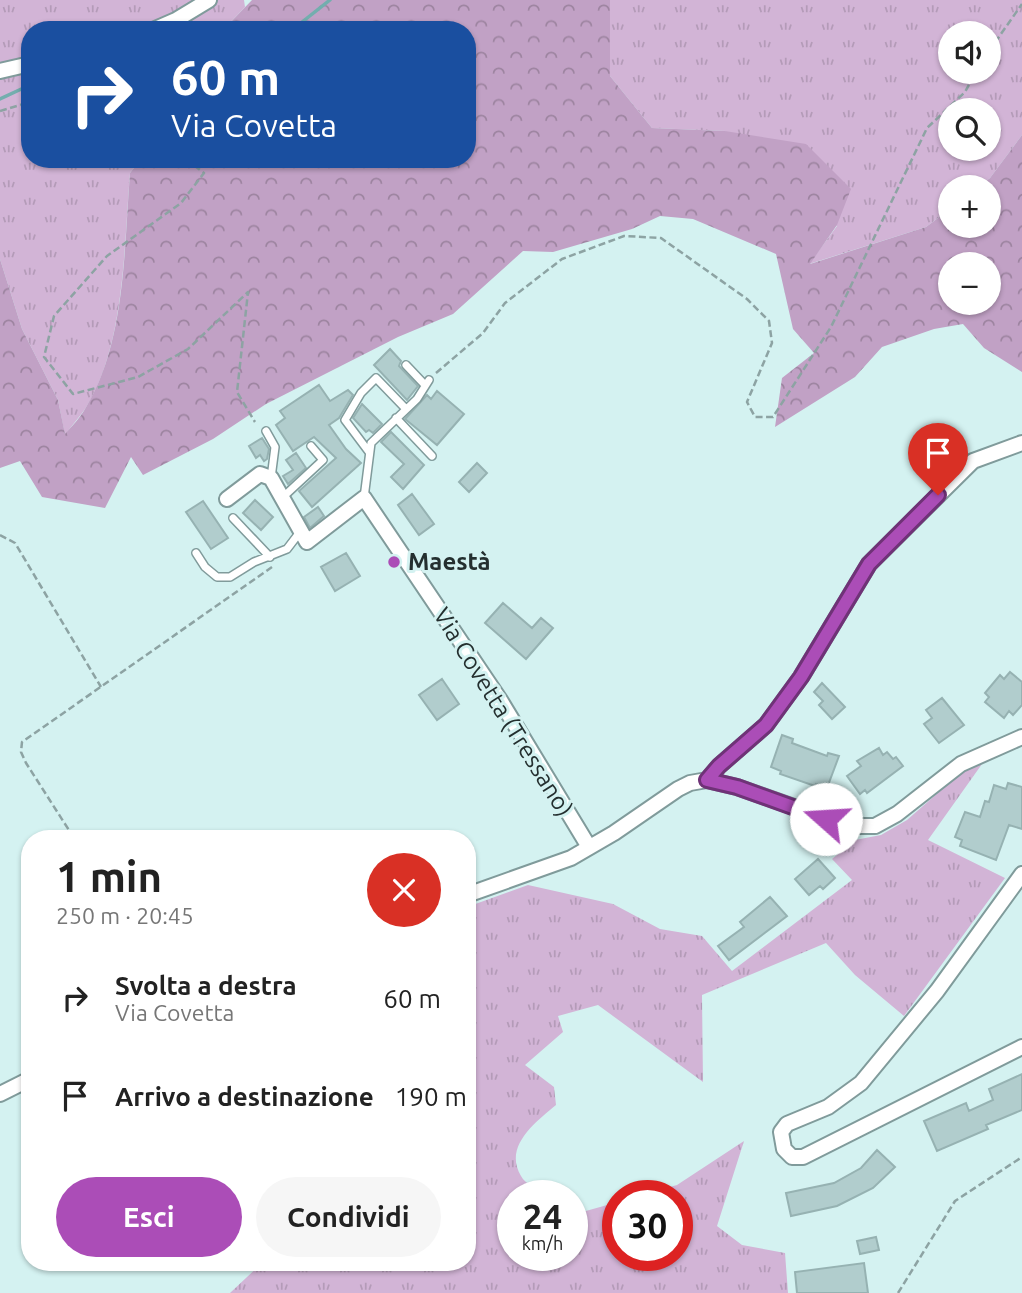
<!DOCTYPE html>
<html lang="it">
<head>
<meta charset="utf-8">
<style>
  :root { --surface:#fff; --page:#f6f6f6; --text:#222; --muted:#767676; --accent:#ab4db7 }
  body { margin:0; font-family:Ubuntu,sans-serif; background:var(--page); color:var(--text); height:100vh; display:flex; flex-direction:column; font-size:26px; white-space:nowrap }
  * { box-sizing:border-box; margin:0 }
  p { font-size:23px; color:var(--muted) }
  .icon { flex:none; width:38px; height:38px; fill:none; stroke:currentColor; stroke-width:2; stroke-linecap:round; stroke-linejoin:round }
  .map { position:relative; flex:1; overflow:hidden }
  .panel { position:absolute; left:21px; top:830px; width:455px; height:441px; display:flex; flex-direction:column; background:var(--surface); border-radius:28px; box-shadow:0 2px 5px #0004 }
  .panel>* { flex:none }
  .hud { position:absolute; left:21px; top:21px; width:455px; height:147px; border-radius:28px; box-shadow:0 2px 5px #0004; background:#1a4fa0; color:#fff; overflow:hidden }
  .controls { position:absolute; left:938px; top:21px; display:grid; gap:14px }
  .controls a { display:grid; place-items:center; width:63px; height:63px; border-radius:50%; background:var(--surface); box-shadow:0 2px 5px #0004; font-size:35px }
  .speed { position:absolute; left:497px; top:1180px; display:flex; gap:14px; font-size:35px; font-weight:700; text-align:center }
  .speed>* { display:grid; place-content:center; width:91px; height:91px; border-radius:50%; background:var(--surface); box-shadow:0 2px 5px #0004; line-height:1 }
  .speed small { font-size:18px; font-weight:400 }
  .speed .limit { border:10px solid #d22; background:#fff; color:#111 }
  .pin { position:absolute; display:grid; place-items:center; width:60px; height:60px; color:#fff; margin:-72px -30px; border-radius:50% 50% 50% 0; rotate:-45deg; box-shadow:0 0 7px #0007 }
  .pin .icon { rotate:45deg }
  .me { position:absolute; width:77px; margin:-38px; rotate:289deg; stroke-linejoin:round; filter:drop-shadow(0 0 5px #0008) }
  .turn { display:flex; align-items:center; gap:24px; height:147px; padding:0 35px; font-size:32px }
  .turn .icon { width:91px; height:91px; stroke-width:2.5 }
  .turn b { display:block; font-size:49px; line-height:60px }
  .round { display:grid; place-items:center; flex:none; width:74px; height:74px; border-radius:37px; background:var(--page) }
  .overview { display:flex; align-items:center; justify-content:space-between; height:119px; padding:0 35px }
  h1 { font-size:42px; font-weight:700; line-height:52px }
  .action { display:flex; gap:14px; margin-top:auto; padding:14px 35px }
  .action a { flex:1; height:80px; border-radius:42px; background:var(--accent); color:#fff; font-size:28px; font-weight:700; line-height:80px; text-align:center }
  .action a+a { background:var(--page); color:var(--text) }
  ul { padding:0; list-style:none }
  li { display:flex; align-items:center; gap:21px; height:98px; padding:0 35px }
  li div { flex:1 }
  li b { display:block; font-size:26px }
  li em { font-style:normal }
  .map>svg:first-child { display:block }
</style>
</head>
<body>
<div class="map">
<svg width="1022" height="1293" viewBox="0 0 1022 1293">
  <defs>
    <pattern id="grass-tufts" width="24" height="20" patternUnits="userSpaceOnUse" patternTransform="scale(1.75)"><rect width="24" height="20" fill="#d2b4d6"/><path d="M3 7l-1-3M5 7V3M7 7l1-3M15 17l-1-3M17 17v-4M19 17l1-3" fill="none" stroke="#b49bb8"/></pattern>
    <pattern id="forest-crowns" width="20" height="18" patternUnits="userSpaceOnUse" patternTransform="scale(1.75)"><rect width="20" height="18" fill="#c1a1c5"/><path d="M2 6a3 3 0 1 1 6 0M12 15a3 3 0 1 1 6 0" fill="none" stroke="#9d84a0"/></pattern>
  </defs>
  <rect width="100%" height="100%" fill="#d4f2f1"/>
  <path fill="url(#grass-tufts)" fill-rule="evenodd" d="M0 0H244L245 7 223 30H30V159H141L130 173C124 246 125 346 85 409 79 418 71 426 65 435L58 400 22 329 0 259Z
    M610 0H1022V135L990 178 979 187H950V209L926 227 809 264 837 226 725 131 652 128 610 76ZM950 33H989V72H950ZM950 110H989V149H950Z
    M982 764 928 840 1005 878 904 1016 855 975 826 943 702 995 703 1082 598 1005 558 1016 563 1032 525 1065 554 1087 556 1105C536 1122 503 1146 521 1176 525 1184 539 1190 547 1195H513V1255H572V1212L575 1214 618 1202V1255H677V1195H641L677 1185 744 1141 717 1226 742 1245 785 1253 788 1293H230L263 1262H467V907L528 885 613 904 660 929 702 936 732 971 852 880 832 859 855 840 881 835 907 820 964 770Z"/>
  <path fill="url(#forest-crowns)" fill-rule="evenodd" d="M252 0H610V76L652 128 725 131 806 144 851 189 837 225 810 264 926 227 950 209V226H989V187H979L990 178 1022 135V372L984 348 963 324 934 329 882 347 855 377 775 427 782 378 814 353 793 329 776 254 693 219 660 216 632 229 553 252 523 251 453 314 398 337 266 404 213 439 143 475 131 457 105 508 42 497 20 461 0 468V259L22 329 58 400 65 434C72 426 80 418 85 409 126 342 124 248 130 173L141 159H467V30H223ZM950 264H989V303H950Z"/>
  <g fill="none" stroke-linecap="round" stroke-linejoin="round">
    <path stroke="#73aeae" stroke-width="3.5" d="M292 30 330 0
      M0 99 30 85"/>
  </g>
  <path fill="#b1cdcd" stroke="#96b2b2" stroke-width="2" d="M390 349 401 361 399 366 418 386 407 400 374 365Z
    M319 385 330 401 348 390 353 395 339 418 329 425 346 449 361 463 312 507 299 491 336 458 314 437 293 451 276 425 285 418 280 411Z
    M437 391 464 414 437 445 405 419 427 395 431 399Z
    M362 404 382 424 373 433 369 430 366 432 353 418Z
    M391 432 424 465 403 489 391 477 404 464 381 442Z
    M262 438 269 449 267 459 264 461 260 455 256 458 249 446Z
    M296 453 306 468 288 484 283 476 293 470 286 460Z
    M477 463 487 473 469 492 459 482Z
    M412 494 434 524 419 535 398 505Z
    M255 500 273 517 261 530 243 513Z
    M203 501 228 538 211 549 186 512Z
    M318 507 324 516 310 528 304 517Z
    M346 553 360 576 335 591 321 567Z
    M503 603 532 628 541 618 553 628 526 659 485 623Z
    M1010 672 1022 682V705L1013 715 1009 711 1004 718 985 702 989 697 985 693 1000 675 1004 679Z
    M442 679 459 704 437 720 419 695Z
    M822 683 845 707 832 719 819 705 823 701 814 692Z
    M942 698 964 725 939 743 924 724 932 718 926 710Z
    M782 735 793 739 792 743 827 756 828 753 839 756 827 788 816 784 815 786 780 774 781 771 771 767Z
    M879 748 883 755 887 752 893 759 896 757 903 766 867 793 865 790 860 794 847 776 861 766 857 761Z
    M1008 783 1022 787V829L1009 825 996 860 960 846 962 840 955 837 965 812 980 817 985 801 989 802 994 785 1006 789Z
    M818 859 835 878 823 889 820 886 809 895 795 879Z
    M770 897 787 916 729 960 718 946 744 927 740 922Z
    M1022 1074V1110L986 1125 988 1129 937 1151 924 1121 966 1103 969 1111 993 1100 989 1089Z
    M877 1150 895 1167 873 1188 837 1206 791 1216 786 1193 834 1183 861 1168Z
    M876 1237 879 1250 860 1254 857 1241Z
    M864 1263 868 1293H797L795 1272Z"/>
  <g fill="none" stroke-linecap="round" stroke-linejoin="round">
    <g stroke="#809b9b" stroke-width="10">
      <path id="service" d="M406 365 425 385
        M396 418 432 456
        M266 431 275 447 271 478
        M369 452 345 420 361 393 376 378 406 409
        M282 498 323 460 311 446
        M364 498 371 443 417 399 429 380
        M233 518 270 557
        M196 553 205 567 217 577H230L254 562 287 549 300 532"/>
    </g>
    <g stroke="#809b9b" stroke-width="18">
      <path id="minor" d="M153 30 176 20 209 0
        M0 71 30 64
        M227 499 260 474 271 478 307 542 364 498 500 700 589 847
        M707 780 719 766 766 725 801 677 869 564 973 461 1022 443
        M1022 874 937 991 861 1083 828 1107 787 1124 781 1132 784 1149 792 1157H803L1022 1047
        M467 895 571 858 614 833 678 789 690 783 707 780 737 787 848 826H875L897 814 961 764 1022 737
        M0 1094 30 1079"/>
    </g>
    <path stroke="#8da3a3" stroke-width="2.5" stroke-dasharray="7 3.5" stroke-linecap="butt" d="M989 51 1022 4
      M0 111 30 102
      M186 159 204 173 181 203 107 256 54 316 44 357 73 394 138 377 188 349 248 292 237 392 255 422
      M436 373 483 333 505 303 562 259 624 236 661 238 747 299 769 321 772 343 747 402 755 417H773L831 327 927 128 965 92 976 72
      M0 535 15 543 101 687
      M74 838 26 763 21 752 22 742 272 567
      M898 1293 955 1201 1022 1157"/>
    <use href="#service" stroke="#fff" stroke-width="7"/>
    <use href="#minor" stroke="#fff" stroke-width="14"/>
  </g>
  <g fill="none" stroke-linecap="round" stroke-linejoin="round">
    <g stroke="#6f3277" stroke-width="18">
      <path id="route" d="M826 819 737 787 707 780 719 766 766 725 801 677 869 564 938 495"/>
    </g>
    <use href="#route" stroke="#ab4db7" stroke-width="12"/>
  </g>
  <circle fill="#ab4db7" stroke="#d4f2f1" stroke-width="2.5" cx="394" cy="562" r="7"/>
  <g text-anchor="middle" stroke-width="6" stroke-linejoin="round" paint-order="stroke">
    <g font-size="24" font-weight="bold" fill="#242f2f" stroke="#d4f2f1" text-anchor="start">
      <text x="408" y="570">Maestà</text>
    </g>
    <g font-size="24" fill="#242f2f" stroke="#d4f2f1">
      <text transform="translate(503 712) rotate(58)" y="8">Via Covetta (Tressano)</text>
    </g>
  </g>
</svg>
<div class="controls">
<a><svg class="icon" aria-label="sound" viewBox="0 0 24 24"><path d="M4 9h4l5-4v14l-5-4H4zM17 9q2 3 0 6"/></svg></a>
<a><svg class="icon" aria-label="search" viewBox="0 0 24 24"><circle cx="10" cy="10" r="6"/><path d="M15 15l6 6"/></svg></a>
<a>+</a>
<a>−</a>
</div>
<div class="speed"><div>24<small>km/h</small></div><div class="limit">30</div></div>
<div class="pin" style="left:938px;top:495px;background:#d93025"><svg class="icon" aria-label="arrive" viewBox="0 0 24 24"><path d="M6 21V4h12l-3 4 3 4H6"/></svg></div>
<svg class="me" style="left:826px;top:819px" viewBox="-20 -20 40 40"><circle r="19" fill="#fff"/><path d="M0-13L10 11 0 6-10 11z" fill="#ab4db7"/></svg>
<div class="hud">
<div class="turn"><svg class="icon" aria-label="right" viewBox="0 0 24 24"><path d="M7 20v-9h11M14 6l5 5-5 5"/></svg><div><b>60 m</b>Via Covetta</div></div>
</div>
<section class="panel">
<div class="overview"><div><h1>1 min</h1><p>250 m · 20:45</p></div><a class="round" style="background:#d93025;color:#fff"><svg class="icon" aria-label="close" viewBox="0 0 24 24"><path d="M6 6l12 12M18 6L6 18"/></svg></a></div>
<ul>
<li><svg class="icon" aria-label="right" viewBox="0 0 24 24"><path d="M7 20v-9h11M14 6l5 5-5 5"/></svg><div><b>Svolta a destra</b><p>Via Covetta</p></div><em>60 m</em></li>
<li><svg class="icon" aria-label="arrive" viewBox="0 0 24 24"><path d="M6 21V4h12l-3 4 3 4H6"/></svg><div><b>Arrivo a destinazione</b></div><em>190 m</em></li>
</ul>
<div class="action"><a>Esci</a><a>Condividi</a></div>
</section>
</div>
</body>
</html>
